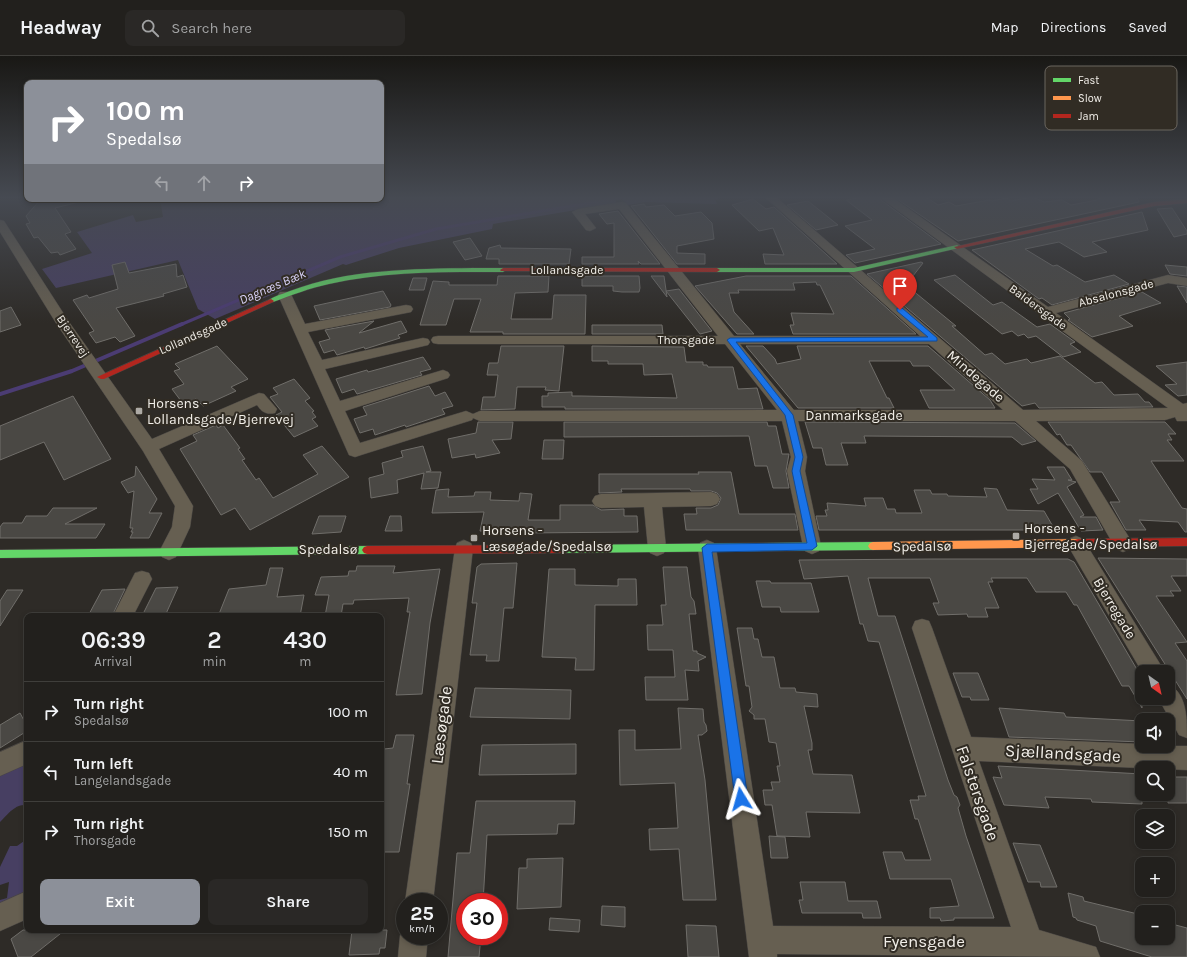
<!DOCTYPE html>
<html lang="en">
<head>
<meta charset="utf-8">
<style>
  :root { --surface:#22201d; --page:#2a2826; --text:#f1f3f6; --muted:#a2a3a4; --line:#3f3e3b; --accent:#8c9099 }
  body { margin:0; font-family:Karla,sans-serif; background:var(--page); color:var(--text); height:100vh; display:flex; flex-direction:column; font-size:15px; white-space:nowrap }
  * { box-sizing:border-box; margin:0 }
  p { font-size:13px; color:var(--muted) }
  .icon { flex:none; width:22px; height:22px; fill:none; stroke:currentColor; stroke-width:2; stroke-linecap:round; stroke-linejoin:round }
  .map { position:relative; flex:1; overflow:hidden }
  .drawer { position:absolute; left:24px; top:557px; width:360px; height:320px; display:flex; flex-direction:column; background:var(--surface); border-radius:8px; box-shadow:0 2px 6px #0003,0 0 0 1px var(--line) }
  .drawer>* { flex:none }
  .hud { position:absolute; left:24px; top:24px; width:360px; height:122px; border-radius:8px; box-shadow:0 2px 6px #0003,0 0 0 1px var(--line); background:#8c9099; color:#fff; overflow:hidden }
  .needle { width:26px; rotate:146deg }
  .controls { position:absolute; left:1135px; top:609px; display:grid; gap:8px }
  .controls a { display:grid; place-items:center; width:40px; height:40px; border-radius:8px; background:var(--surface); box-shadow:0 2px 6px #0003,0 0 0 1px var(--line); font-size:20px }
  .speed { position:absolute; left:396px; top:837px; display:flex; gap:8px; font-size:20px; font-weight:700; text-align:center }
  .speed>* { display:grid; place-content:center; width:52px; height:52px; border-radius:50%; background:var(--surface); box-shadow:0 2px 6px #0003,0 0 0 1px var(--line); line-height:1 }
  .speed small { font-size:10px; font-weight:400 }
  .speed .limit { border:6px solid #d22; background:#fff; color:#111 }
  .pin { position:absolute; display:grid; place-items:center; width:34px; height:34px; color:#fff; margin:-41px -17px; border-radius:50% 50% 50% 0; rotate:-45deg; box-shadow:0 0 4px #0007 }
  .pin .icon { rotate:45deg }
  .me { position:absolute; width:44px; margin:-22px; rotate:352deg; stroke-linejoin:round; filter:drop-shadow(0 0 3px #0008) }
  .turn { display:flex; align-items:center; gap:14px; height:84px; padding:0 16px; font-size:18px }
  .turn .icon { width:52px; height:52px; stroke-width:2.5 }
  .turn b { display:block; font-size:28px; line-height:34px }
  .lanes { display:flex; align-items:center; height:38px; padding:0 16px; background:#0003; justify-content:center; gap:20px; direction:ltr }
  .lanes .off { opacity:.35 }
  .eta { display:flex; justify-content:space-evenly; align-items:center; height:68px; text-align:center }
  .eta b { font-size:24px; font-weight:600; line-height:28px }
  .primary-button { display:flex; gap:8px; margin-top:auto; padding:8px 16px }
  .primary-button a { flex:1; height:46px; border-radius:8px; background:var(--accent); color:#fff; font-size:16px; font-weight:600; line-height:46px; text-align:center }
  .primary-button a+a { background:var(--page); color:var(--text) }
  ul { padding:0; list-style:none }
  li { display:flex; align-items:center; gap:12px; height:60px; padding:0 16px; border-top:1px solid var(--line) }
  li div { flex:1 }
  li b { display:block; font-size:15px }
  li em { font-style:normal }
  header { display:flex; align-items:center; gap:24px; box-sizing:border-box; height:56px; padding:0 20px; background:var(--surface); border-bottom:1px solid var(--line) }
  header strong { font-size:19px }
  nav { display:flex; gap:22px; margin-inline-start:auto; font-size:14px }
  .search { width:280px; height:36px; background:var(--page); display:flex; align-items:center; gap:10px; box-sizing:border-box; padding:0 14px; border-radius:8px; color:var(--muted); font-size:15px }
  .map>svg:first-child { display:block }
</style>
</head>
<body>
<header>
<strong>Headway</strong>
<div class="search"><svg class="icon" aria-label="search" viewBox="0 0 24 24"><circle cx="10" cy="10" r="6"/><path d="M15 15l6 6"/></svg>Search here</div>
<nav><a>Map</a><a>Directions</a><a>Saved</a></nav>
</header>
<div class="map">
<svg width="1187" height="901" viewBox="0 0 1187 901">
  <rect width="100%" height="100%" fill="#2e2b27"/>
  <path fill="#473f62" d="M381 141H613L617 147 493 168 492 173 399 192 346 209 343 208 215 263 198 253 178 204 56 232 42 213 92 197 77 176 133 159 136 166 163 161 160 143H381Z
    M628 141 715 143 717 148 645 146 628 149 621 142Z
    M27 703V745L25 749C15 748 6 760 0 766V716Z
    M27 783V838L0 850V844L7 842 9 826 0 829V811L10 790H17Z"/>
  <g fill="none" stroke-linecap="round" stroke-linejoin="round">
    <path stroke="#4b3c73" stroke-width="3" d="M690 141 717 142
      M180 269 340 201 436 173 624 141"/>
    <path stroke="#4b3c73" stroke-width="4" d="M0 338 72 315 182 268"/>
  </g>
  <path fill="#4a4844" stroke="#706e6a" d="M864 141H880L881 144 941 188 855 207 846 199 875 193 845 170 872 164 846 144Z
    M894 141H926L938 149 949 146 956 150 989 144 992 145 1007 142 1011 145 1033 141 1044 146 1062 144 1071 149 1097 144 1101 141H1137L1139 146 958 185Z
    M41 143H83V145L55 152 71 176 65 178 76 193 60 199 58 196 51 197 38 181 34 182 26 168 30 167 26 160Z
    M753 143 766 153 774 151 837 208H765L763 198 784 199 773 172 759 175 732 149Z
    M808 145 838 169 816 174 787 149Z
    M644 148 646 151 664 149 675 160 701 156 712 167 714 183 677 190V197L705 198V208H677L631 150Z
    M1172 152 1187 175V178L1174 181 1157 153Z
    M618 155 660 208H641L638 205 639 208H582V201H614V167L607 168 599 158Z
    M1142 156 1148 174 1092 186 1107 196 1084 201 1059 186 1025 193 1053 210 1057 209 1085 226 1114 219 1129 228 1052 249 1042 242 1039 243 972 194Z
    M470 182 482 200 465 204 453 186Z
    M500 189 501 192 571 193 569 208H499V203H486L489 192Z
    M125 206 129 217 176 208 177 221 183 219 187 231 163 238 164 240 116 252 135 280 120 286 115 281 96 287 89 277 94 275 73 244 87 239 89 242 118 233 112 209Z
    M921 206 923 207 906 229 956 270H952L985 299 992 297 1005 308 1027 303 1031 307 1060 300 1095 327 1102 326 1114 339 1138 338 1145 346H1149L1153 351 1039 352 1035 347 1022 350 867 218Z
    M1165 209 1187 211V220L1170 218Z
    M955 219 993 249 1002 246 1037 271 1050 268 1075 286 1070 288 1081 296 1063 301 1036 280 1028 282 1024 278 1018 280 1012 275 1002 278 934 224Z
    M498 220H549L548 236 515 237 511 263H552L554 239H586L585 278H503V276H470L481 243H454L446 269H420L433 225 449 226V229H497Z
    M582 220H639L640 232 639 236H622L613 235V230H582Z
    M651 220H664L667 241Z
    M746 220H851L916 278H793L790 269H794L791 257 834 258 820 229H817L816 226 793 227 795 234H738L739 237H729L734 256 754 278H737L695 230Z
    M413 222H427L424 234H409Z
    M1177 230 1187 231V247Z
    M679 233 712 275 700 278 666 235Z
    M383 235 391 249 390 251 320 264 314 250Z
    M1142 236 1161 247 1119 260 1133 270 1092 281 1068 264 1070 263 1064 257Z
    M11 251 21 269 0 276V255Z
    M374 265 359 277 401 265 407 276 398 279 400 282 365 293 364 291 337 299 334 294 324 297 319 286 330 283 325 274Z
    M592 269H662L663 278H592Z
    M217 290 248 323 231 331 236 335 203 350 196 343 184 349 172 333 184 328 174 315 180 313 175 308Z
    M501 290H564L559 335 545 334 546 331H517L515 353 481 354 483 341H495L498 319H487L489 307H498Z
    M592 290 684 291 686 306H703V309H707L708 311H733L738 333 757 332 763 353H565V351H542V340H548V337L572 336V340H581L677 342 672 318 644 319 643 308H608V305H592Z
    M746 290H763L775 303 777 308 801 303 797 290H928L990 344 995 352H929L920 334H955L929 310H913L910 305H869L887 342H889L894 352H798Z
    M423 301 431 313 420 316 422 319 357 338 354 333 342 337 336 323 367 314 368 316Z
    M1187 306V339L1178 340 1165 329 1177 328 1156 310Z
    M294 323 310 342 305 345 314 355 312 356 316 361 312 363 318 370 294 381 276 359 282 356 270 341 278 338 273 332Z
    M429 330 435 340 445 336 453 350 442 353 445 358 406 371 405 369 375 379 373 373 360 377 354 363 367 359 363 351Z
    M73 340 111 403 64 424 44 386 0 404V370Z
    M478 366H513L511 383 492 384 500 397 476 402 475 398 452 402 448 383 476 377Z
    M564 366H767L768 370H776L782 398H789L786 415 789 432H773L767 410H755L749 380 564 381Z
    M805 366 1015 367 1036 385 1022 389 1012 381 864 380 866 387H841L848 409H826L822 392H813Z
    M1048 366H1165L1176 378H1168L1172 384H1167L1184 405H1151L1182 452 1187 453V476H1185L1178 466 1139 464 1146 474H1126L1110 446H1120L1102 416H1090L1071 389H1067L1060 378 1057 379Z
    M216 369 218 372 223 369 240 392 238 393 245 403 242 404 256 424 259 422 273 442 318 418 303 399 322 390 349 421 250 474 235 452 221 459 180 393 197 385 193 379Z
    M544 384H564L563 403H542Z
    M423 390 431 415 426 416H441L438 432 421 433 424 417 397 424 398 437 371 442 369 422 384 418 382 407 403 401 401 395Z
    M136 410 157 443 149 457H162L149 482H130L133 476H131L133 472H130L134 435 128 437 121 426 135 420Z
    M1047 411H1064L1072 424H1068L1076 426 1067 431 1084 459 1080 461H1096L1103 474 1081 475 1058 437 1038 448 1030 433H1038L1032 423 1055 424Z
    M698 416H731L739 458H795L798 474H686L684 458H697L696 452H711L718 449 721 442 717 437 711 435H691L690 433H621L622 436 599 437V418H699Z
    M984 432 997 433 1007 454 1044 455 1055 474H819L816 460H827L825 454H828L827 447 866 450 864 442H883L887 453H895L896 457H922L914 434H930L932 438H947L948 440 987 441Z
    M449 433 448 441 474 440 475 436H491L490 444 519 445 520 437 532 438 528 464H560V449H593L601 454 624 453V460H637L638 476 523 477V475H480L484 456 432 457 436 434Z
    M53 452H97L65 468H105L96 482H0V471L3 467H22L26 460H47Z
    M319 460H346L341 476 312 478Z
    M390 460H401L402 475H385Z
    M1098 502 1187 503V520H1171L1181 535H1170L1174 540H1156L1187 586 1175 587 1187 605V643Z
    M933 503H1068L1074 506 1142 622V652L1129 630H1122L1077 549H1074L1066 536H1036L1027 522H991L993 526H988L999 552H985L988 561H968L967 558 938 559 933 547H939L930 522H868L878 560H895L948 724 954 739 957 741 960 749 958 752 966 780 994 862H954V864L941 865 940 862H930V852L959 850 951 823H890L883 796H902L905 804H931L918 763H915L910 744H919L918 740H926L879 586 868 585 863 568H860L848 520 804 523 799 504Z
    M517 507 513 552H504L499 605H486L487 599H470L477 547H472L477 511 481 508Z
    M357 510H395L393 517 440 513 430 567 422 638 396 639 410 556H407L409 542 354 544 353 548H343L341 560H325L329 539H315L321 521 348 520 349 515H356Z
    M663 511H687L691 541 694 545 696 558H689L693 595H697V597L706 601 698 605 699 615 685 614 688 644H646L645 621H675L673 594H648L647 569H663L661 549H666Z
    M270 512H283L277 541 304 539 300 560H220L221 558H219L229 533 266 529Z
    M549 513H575V529L618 530V523H636L637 549H595L594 614H575L576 602 542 601Z
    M756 525H770L771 527H811L819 556H781L780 551H762Z
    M178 531 165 560H142L156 532Z
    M125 533 112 560H88L102 534Z
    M7 534H23L0 570V545Z
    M737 572H752L754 583H758L762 601H774L780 632H795L796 636 817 638 818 651 804 650 812 687V694H808L813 718 852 719 860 757 806 756 810 781 777 780 772 749H765L763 734H773L771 726H780L777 710H780L776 687 769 686 765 663H754V659L749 655 752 651 749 630H746Z
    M953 617H978L989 644H971L970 641H962Z
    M475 632 571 634 570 663 470 661Z
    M678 652 703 653 704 666 706 669 707 675 702 679H698L705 724 716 844H683L679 793 650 794 649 773 678 772 675 727 620 729 619 674H635V694L681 693Z
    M999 652 1064 657 1066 661 1142 665V686L1009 681Z
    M20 657 27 670V675L0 692V669Z
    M396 679H414L407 728H410L399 796H381V707L384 693 393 692Z
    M576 688V718L479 719 482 689Z
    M998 710 1142 718V748L1092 746 1091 743 1045 741 1049 752 1004 749 993 721 1002 722Z
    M1168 721H1187V747H1168Z
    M476 745H575L574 768H558L557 778 487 779 483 846H465V880H481L479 901H448L457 797H470Z
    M769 780 785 781 788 802H771Z
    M1013 787 1040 789 1057 831H1041L1040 826H1028Z
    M563 802 561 851 517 853 519 812H527V803Z
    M800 826H845L848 845H877L881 862H863L862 857H802L799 844H803Z
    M1068 837 1083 841 1084 845 1142 859V882H1168V867L1187 872V901H1152L1100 885 1096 870 1077 864 1076 862 1073 861Z
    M602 850 625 851V871L601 869Z
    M550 862 580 864 579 876 549 874Z
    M686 869 716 870 719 901H688Z
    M23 874H65L31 901H18L11 883Z
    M352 874H387L385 892H380L379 898 349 899Z"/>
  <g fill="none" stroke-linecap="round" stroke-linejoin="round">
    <g stroke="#494643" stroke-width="1">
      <path id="street" d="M765 141H776L1023 354 1168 352 882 143 881 141H892L1048 251 1168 219 1187 222V230L1168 227 1056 257 1183 348 1187 347V365H1177L1175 361 1165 364 1036 365 1082 405 1130 483 1132 488 1130 493 1123 496 1116 493 1070 413 1015 365H798L807 401 805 415 821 490 819 495 812 498 805 495 803 490 787 415 791 401 782 365H480L473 362 472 364 361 399 355 401 349 399 278 239 280 236H290L305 268 406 249 411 250 413 253 411 256 406 257 308 276 322 304 423 282 428 283 430 286 428 289 325 313 340 345 443 314 448 316 450 319 448 322 345 355 360 387 466 355 473 358 480 355 777 354 725 288H438L433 287 431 284 433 281 438 280H718L619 153 585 158 596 172 590 175 586 174 572 156 578 153 622 146 626 147 734 280H920ZM740 288H929L1003 354H794Z
        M0 164 4 165 69 266 152 383 259 337 264 338 277 353 275 357C266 359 262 356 257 349L159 393 193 450 190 471 176 501 169 504 162 501 159 496 172 471 175 450 143 395 56 267 0 176Z
        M711 436 717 438 720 443 717 448 711 450 662 451 666 492 664 497 657 500 650 497 648 492 644 451 601 452 595 450 592 445 595 440 601 438Z
        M1076 480 1083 483 1165 616H1142L1067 488 1069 483Z
        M464 484 471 487 473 492 433 846H405L455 492 457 487Z
        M707 484 714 487 716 492 773 870 1011 871 912 572 915 565 922 563 929 565 932 572 971 681 1142 688V690H1187V714L979 705 1039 874 1096 891 1100 901 777 898V901H749L698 492 700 487Z
        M142 515 149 517 152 523 133 560H113L135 517Z
        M1168 628C1187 637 1187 662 1187 682L1179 679 1158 642H1168Z
        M27 684V708L0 720V696Z
        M27 835V863L0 875V847Z
        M404 870 405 880H428L426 901H398L400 880Z"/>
    </g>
    <g stroke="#494643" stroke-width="1">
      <path id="fast" d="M957 189 960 191 959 192 854 216H717L714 214 717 212H854Z
        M473 212H503L506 214 503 216C445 216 386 215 329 228 310 232 292 239 273 246H269L268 245C273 240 283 238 290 235 348 213 412 213 473 212Z
        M873 486 876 487 878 490 876 493 873 494 562 497 559 496 557 493 559 490 562 489Z
        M367 490 370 491 372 494 370 497 367 498 0 502V494Z"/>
    </g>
    <g stroke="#494643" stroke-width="1">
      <path id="slow" d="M1078 483 1081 484 1083 487 1081 490 1078 491 873 494 870 493 868 490 870 487 873 486Z"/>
    </g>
    <g stroke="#494643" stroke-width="1">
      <path id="jam" d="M1187 143V147L1154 150 957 193 954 191 1154 146Z
        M503 212H717L720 214 717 216 501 215 500 214Z
        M271 243 274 245 273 246 104 323H101L97 321Z
        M1187 482V490L1078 491 1075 490 1073 487 1075 484 1078 483Z
        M562 489 565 490 567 493 565 496 562 497 367 498 364 497 362 494 364 491 367 490Z"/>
    </g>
    <use href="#street" fill="#665f51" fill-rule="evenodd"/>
    <use href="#fast" fill="#63d668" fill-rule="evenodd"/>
    <use href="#slow" fill="#ff974d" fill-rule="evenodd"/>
    <use href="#jam" fill="#b3261e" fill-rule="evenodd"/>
  </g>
  <linearGradient id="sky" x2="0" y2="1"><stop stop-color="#191815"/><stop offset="0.53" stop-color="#464a52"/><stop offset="1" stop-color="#464a52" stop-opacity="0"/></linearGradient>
  <rect width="1187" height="267" fill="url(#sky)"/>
  <path fill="#1a73e8" stroke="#114b97" d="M897 252H902L937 282V285L736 286 793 359 803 401 800 415 817 490 812 494 712 496 748 743 746 747 741 749 737 747 735 743 702 492 707 488 807 487 792 415 795 401 785 359 727 284 730 282 928 281 897 255Z"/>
  <g fill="#adaaa5" stroke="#312c24" stroke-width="1.5">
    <rect x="135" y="351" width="8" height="8" rx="2"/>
    <rect x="1012" y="476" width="8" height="8" rx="2"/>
    <rect x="470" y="478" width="8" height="8" rx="2"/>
  </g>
  <g text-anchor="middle" stroke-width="4" stroke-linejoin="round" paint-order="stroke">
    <g font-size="12" fill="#f2efe9" stroke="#312c24">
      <text x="567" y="218">Lollandsgade</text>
      <text transform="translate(1116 237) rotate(-15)" y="4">Absalonsgade</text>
      <text transform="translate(1038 251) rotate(36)" y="4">Baldersgade</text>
      <text transform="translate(73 280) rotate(56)" y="4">Bjerrevej</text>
      <text transform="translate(193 280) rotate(-24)" y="4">Lollandsgade</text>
      <text x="686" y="288">Thorsgade</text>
    </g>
    <g font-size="13" font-style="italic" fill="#d8d1f7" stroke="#312c24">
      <text transform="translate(272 230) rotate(-23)" y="5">Dagnæs Bæk</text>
    </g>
    <g font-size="14" fill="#f2efe9" stroke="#312c24">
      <text transform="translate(976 320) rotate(41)" y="5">Mindegade</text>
      <text x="854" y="364">Danmarksgade</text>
      <text transform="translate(922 490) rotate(-1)" y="5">Spedalsø</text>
      <text x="328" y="498">Spedalsø</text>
      <text transform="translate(1115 552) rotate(59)" y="5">Bjerregade</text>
    </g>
    <g font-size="14" fill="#f2efe9" stroke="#312c24" text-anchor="start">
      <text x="147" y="352">Horsens -<tspan x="147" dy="16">Lollandsgade/Bjerrevej</tspan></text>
      <text x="1024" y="477">Horsens -<tspan x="1024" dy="16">Bjerregade/Spedalsø</tspan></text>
      <text x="482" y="479">Horsens -<tspan x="482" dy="16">Læsøgade/Spedalsø</tspan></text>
    </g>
    <g font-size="17" fill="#f2efe9" stroke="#312c24">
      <text transform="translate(441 669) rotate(-83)" y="6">Læsøgade</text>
      <text transform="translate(1063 697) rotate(3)" y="6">Sjællandsgade</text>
      <text transform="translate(978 737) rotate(71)" y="6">Falstersgade</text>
      <text x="924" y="891">Fyensgade</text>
    </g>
  </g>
  <rect x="1045" y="10" width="132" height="64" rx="6" fill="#312c24" stroke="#6b665f" stroke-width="1"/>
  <rect x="1053" y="22" width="18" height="4" fill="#63d668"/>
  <rect x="1053" y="40" width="18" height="4" fill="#ff974d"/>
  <rect x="1053" y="58" width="18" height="4" fill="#b3261e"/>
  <g font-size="11" fill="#f2efe9">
    <text x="1078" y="28">Fast</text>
    <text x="1078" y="46">Slow</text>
    <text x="1078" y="64">Jam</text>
  </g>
</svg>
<div class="controls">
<a><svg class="needle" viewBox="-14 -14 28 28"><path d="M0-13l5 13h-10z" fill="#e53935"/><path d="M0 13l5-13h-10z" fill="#a2a3a4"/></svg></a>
<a><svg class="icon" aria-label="sound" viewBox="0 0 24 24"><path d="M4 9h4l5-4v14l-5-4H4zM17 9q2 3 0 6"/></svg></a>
<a><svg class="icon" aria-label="search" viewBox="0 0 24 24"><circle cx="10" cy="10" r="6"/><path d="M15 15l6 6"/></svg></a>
<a><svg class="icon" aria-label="layers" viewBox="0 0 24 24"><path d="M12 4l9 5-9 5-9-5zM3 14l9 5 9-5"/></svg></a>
<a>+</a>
<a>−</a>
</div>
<div class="speed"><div>25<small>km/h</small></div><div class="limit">30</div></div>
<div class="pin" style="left:900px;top:254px;background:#d93025"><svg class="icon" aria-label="arrive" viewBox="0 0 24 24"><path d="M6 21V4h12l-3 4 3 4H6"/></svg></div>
<svg class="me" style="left:741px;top:743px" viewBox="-20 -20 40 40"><path d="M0-17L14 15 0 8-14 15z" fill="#1a73e8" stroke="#fff" stroke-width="4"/></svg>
<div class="hud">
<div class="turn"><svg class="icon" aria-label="right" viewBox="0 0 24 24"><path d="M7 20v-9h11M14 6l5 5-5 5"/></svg><div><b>100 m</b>Spedalsø</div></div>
<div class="lanes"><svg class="icon off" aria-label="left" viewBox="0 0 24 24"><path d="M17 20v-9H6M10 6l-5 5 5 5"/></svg><svg class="icon off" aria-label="ahead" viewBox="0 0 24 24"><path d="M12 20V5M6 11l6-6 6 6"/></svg><svg class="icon" aria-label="right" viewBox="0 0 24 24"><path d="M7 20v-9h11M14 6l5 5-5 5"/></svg></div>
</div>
<section class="drawer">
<div class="eta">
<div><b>06:39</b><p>Arrival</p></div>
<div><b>2</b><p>min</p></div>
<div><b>430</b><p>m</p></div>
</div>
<ul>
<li><svg class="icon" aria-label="right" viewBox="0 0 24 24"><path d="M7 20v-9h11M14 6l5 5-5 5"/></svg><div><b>Turn right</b><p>Spedalsø</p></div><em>100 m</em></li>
<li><svg class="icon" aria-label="left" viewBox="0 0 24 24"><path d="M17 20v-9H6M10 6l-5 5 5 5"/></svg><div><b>Turn left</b><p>Langelandsgade</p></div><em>40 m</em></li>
<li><svg class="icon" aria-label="right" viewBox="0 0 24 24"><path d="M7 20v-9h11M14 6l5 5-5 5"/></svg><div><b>Turn right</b><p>Thorsgade</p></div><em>150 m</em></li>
</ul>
<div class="primary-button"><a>Exit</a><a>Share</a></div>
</section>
</div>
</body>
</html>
